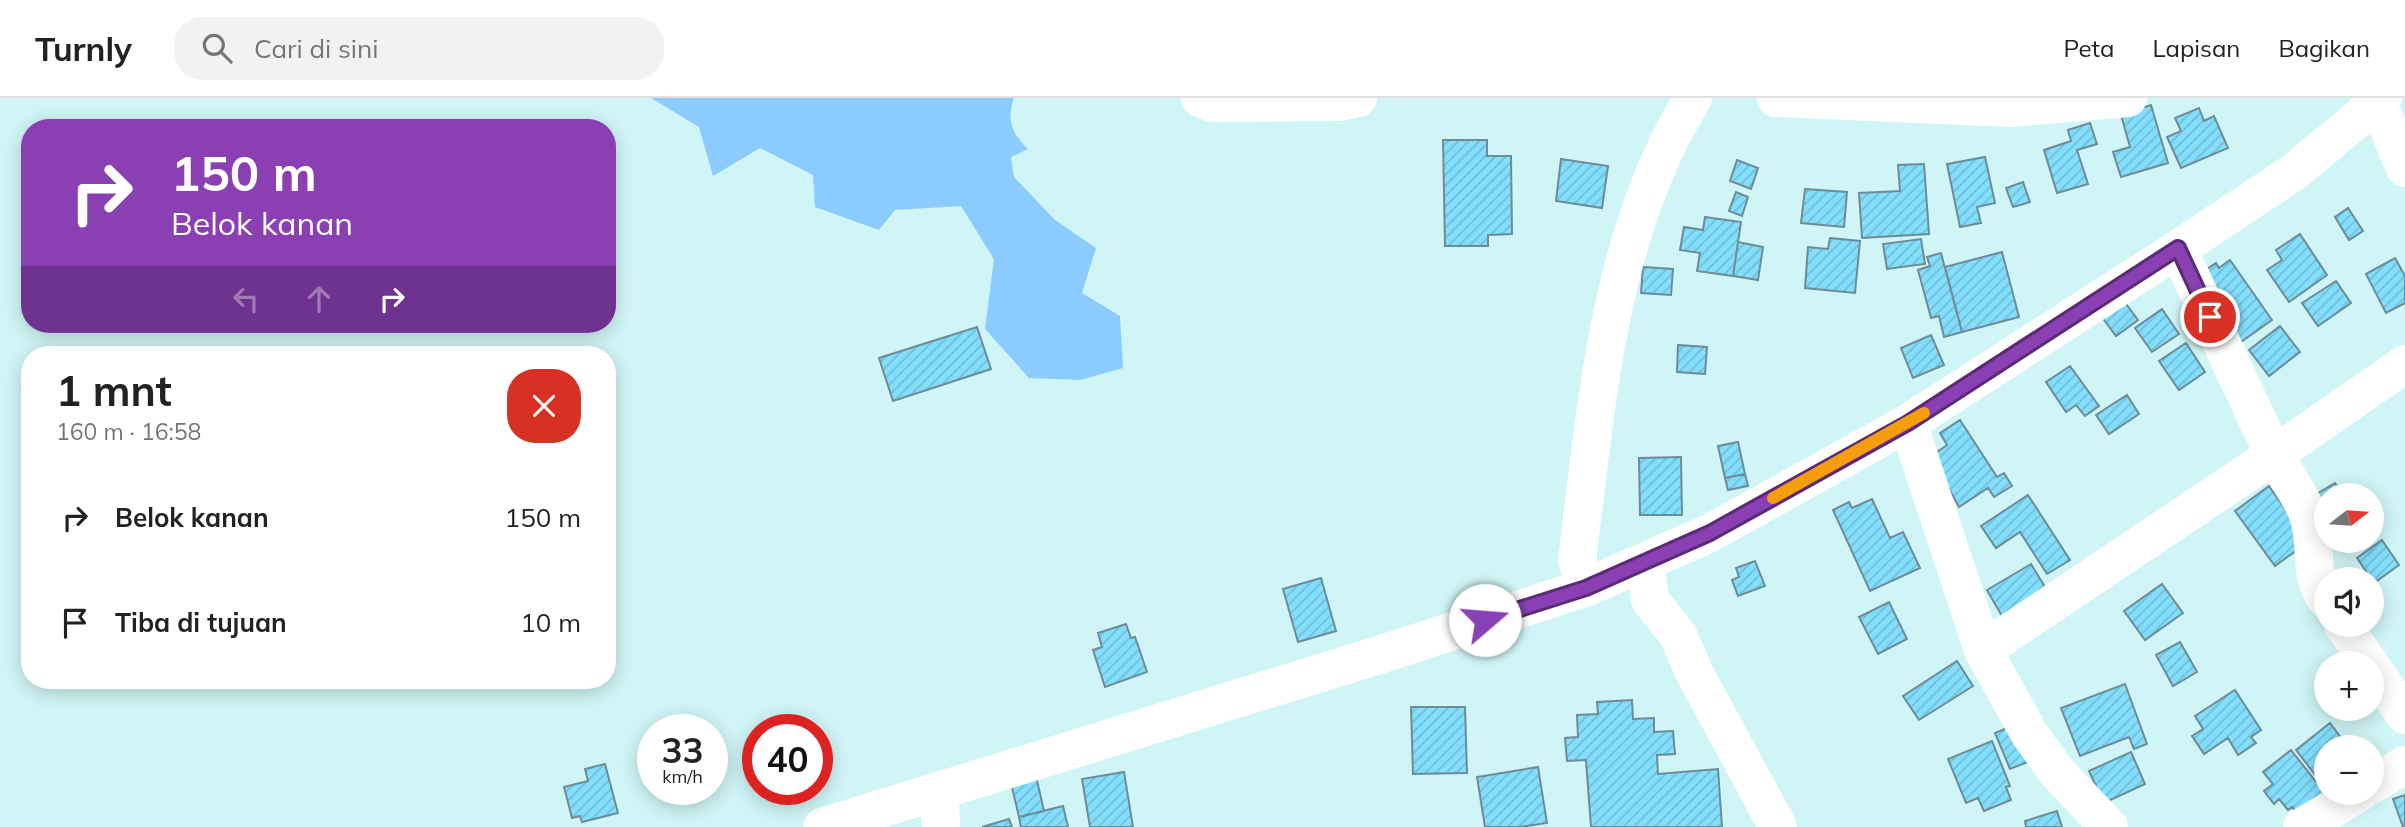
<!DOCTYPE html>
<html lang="id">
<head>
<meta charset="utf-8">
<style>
  :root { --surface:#fff; --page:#f2f2f2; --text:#222; --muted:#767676; --line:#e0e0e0 }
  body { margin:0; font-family:Mulish,sans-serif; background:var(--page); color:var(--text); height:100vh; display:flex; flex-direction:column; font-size:26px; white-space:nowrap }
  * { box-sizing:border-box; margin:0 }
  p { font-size:23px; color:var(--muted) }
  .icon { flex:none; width:38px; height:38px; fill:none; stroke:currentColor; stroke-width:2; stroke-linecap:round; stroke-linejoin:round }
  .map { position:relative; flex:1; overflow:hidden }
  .panel { position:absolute; left:21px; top:248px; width:595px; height:343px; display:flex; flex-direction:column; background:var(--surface); border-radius:28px; box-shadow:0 4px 18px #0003 }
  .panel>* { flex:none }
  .hud { position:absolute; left:21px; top:21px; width:595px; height:214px; border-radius:28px; box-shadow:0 4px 18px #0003; background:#8a40b2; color:#fff; overflow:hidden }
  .needle { width:46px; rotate:73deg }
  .tools { position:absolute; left:2314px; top:385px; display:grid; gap:14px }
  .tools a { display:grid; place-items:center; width:70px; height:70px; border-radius:50%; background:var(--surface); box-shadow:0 4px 18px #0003; font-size:35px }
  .speed { position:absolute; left:637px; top:616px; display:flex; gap:14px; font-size:35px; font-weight:700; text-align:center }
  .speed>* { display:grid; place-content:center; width:91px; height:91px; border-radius:50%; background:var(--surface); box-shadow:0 4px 18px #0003; line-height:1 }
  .speed small { font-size:18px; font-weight:400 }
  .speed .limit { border:10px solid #d22; background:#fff; color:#111 }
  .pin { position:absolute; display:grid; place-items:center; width:60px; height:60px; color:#fff; margin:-30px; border:4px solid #fff; border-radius:50%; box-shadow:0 2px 7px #0007 }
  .me { position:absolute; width:77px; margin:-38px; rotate:72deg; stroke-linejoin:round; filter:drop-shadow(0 0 5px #0008) }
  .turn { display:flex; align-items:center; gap:24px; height:147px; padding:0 35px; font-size:32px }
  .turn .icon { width:91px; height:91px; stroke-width:2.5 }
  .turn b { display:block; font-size:49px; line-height:60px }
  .lanes { display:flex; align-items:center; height:66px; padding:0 35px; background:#0003; justify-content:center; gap:35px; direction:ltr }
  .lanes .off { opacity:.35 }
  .round { display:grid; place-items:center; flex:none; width:74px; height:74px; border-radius:28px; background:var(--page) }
  .overview { display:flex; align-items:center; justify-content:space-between; height:119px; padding:0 35px }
  h1 { font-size:42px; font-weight:700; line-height:52px }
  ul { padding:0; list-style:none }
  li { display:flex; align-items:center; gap:21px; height:105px; padding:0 35px }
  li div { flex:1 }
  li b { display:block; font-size:26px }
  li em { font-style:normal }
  header { display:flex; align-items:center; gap:42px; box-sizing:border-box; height:98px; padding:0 35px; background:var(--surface); border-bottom:2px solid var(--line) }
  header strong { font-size:33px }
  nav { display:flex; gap:38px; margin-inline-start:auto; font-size:24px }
  .search { width:490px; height:63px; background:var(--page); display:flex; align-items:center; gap:18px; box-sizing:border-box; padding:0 24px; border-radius:28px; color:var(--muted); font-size:26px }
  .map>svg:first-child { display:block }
</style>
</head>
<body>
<header>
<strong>Turnly</strong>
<div class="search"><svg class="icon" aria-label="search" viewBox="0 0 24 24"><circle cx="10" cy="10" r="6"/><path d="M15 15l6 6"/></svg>Cari di sini</div>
<nav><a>Peta</a><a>Lapisan</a><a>Bagikan</a></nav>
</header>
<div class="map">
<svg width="2405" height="729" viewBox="0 0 2405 729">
  <defs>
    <pattern id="building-hatch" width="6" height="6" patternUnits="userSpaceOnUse" patternTransform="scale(1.75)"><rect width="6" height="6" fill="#82defc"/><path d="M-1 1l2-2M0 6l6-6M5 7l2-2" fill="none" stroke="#70bed8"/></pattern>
  </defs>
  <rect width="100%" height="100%" fill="#d0f5f6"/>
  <path fill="#8ccbfe" d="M651 0H1014C1006 22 1012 36 1028 51L1011 59 1014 79 1055 122 1096 150 1082 195 1120 218 1123 270 1080 282 1029 280 985 231 994 161 961 108 895 112 879 132 815 109 813 77 760 50 713 78 699 29Z"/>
  <path fill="url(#building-hatch)" stroke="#6d8c97" stroke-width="2" d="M2151 7 2168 65 2121 79 2113 54 2130 49 2121 17Z
    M2199 10 2204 23 2214 18 2228 50 2181 70 2167 39 2181 33 2175 20Z
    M2090 25 2097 46 2077 52 2088 86 2057 95 2044 52 2071 43 2068 32Z
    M1443 42H1487V58H1511L1512 136 1488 137V148H1445Z
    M1985 59 1995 105 1977 109 1981 125 1960 129 1947 66Z
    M1561 61 1608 68 1602 110 1556 103Z
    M1737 62 1758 70 1751 91 1730 83Z
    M1924 66 1929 136 1862 140 1859 95 1900 93 1898 67Z
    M2023 84 2030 104 2013 109 2006 90Z
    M1805 91 1847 94 1844 129 1801 125Z
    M1736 94 1748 99 1742 118 1729 113Z
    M2348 110 2363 133 2349 142 2335 119Z
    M1705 119 1741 124 1733 178 1697 173 1700 155 1680 152 1684 129 1703 132Z
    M2300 136 2327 177 2289 204 2267 172 2282 162 2276 152Z
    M1830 140 1860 143 1855 195 1805 190 1808 149 1828 151Z
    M1921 141 1925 166 1887 171 1883 146Z
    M1738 144 1763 149 1758 182 1733 178Z
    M2002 154 2019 219 1962 234 1945 169Z
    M1941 155 1962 234 1944 239 1939 218 1931 220 1918 172 1930 168 1927 159Z
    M2395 160 2405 178V205L2386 215 2366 176Z
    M2230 162 2272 222 2231 251 2198 177 2216 165 2219 170Z
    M1643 169 1673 171 1671 197 1641 195Z
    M2336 183 2351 205 2318 228 2302 205Z
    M2121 199 2138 222 2116 238 2099 215Z
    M2162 211 2179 236 2152 254 2135 230Z
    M2280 228 2300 254 2269 278 2249 252Z
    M977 229 991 271 893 303 879 260Z
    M1931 237 1944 267 1913 280 1901 250Z
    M2186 245 2205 274 2179 292 2159 263Z
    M1678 247 1707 249 1705 276 1677 274Z
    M2070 268 2099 308 2085 318 2076 307 2066 314 2046 284Z
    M2127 297 2139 316 2109 336 2096 317Z
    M1960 322 1997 379 2004 375 2012 388 1994 399 1988 390 1959 409 1931 358 1947 347 1940 335Z
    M1738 344 1745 376 1725 380 1718 348Z
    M1681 359 1682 417H1640L1639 360Z
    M1745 376 1748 388 1728 392 1725 380Z
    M2335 385 2343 397H2326V420L2313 398Z
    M2269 388 2308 444 2275 468 2235 413Z
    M2028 397 2070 462 2047 476 2020 434 1996 450 1981 428Z
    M1872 401 1890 440 1903 434 1920 470 1870 493 1833 412 1849 404 1852 410Z
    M2382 442 2399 467 2374 485 2357 460Z
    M1755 463 1765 488 1738 498 1732 482 1739 479 1736 470Z
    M2031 466 2048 494 2003 520 1987 492Z
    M1321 480 1336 533 1298 544 1283 491Z
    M2162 486 2183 515 2145 542 2124 513Z
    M1889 504 1907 541 1878 556 1859 519Z
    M1126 526 1131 540 1135 539 1147 574 1105 589 1093 552 1102 549 1098 535Z
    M2180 544 2197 574 2173 588 2156 557Z
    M1957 563 1973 588 1919 622 1903 598Z
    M2125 586 2147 646 2134 651 2129 639 2080 658 2061 610Z
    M2235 592 2261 632 2251 639 2256 645 2238 657 2228 640 2204 656 2192 638 2203 631 2195 618Z
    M1632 602 1633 621 1654 620V634L1673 633 1675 656 1657 657 1658 676 1718 671 1722 729H1591L1586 662 1567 663 1565 640 1578 639 1577 617 1598 616 1597 604Z
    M1411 609H1465L1467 675 1413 676Z
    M2330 625 2348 649H2326V691L2296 652Z
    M2014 627 2028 664 2010 671 1995 635Z
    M1992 643 2010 688 2006 689 2011 702 1984 713 1978 700 1966 705 1948 661Z
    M2291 652 2328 699 2301 720 2292 709 2288 712 2279 701 2274 706 2264 693 2273 686 2263 674Z
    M2131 654 2145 686 2104 705 2089 673Z
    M605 666 618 715 582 724 580 718 572 720 564 689 588 683 585 671Z
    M1538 669 1547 725 1520 729H1485L1477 679Z
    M1124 674 1133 729H1090L1082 681Z
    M1036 678 1044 713 1019 719 1011 685Z
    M2405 697V729H2403L2393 701Z
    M1063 708 1068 729H1021L1019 719Z
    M2057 713 2062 729H2026L2025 723Z
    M1009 721 1012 729H982Z"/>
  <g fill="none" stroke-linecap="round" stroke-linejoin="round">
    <path stroke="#fff" stroke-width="38" d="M1200 0 1212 5 1340 4 1358 0
      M1776 0 2011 10 2128 0
      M2378 5 2405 70
      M2178 151C2210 218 2240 287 2273 354 2283 374 2298 393 2307 414 2319 443 2307 475 2326 501
      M1908 325 1983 552 2029 635 2056 673 2109 729
      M1645 466 1650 502 1678 537 1694 574 1778 729
      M1585 490 1577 462C1597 305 1608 137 1693 0
      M2343 527 2369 565
      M1983 552 2274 357 2405 266
      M2371 568 2405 617
      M2371 687 2405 667
      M940 692 941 729
      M822 729 1385 555 1585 490 1710 435 1908 325 2178 151 2294 74 2383 0
      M2302 729 2359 695"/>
  </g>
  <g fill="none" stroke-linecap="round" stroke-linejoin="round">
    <g stroke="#5a2a74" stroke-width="18">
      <path id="route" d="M1485 522 1586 490 1710 435 1908 325 2178 150 2210 219"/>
    </g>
    <use href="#route" stroke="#8a40b2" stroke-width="12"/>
    <path stroke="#f59e0b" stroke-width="12" d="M1773 400 1924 315"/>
  </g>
</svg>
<div class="tools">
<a><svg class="needle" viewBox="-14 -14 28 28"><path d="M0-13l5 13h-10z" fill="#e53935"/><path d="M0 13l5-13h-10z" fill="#767676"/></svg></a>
<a><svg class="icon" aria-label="sound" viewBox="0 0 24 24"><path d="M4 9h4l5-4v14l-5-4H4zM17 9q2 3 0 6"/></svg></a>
<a>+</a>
<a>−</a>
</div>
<div class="speed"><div>33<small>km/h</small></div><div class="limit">40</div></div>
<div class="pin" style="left:2210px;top:219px;background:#d93025"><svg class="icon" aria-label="arrive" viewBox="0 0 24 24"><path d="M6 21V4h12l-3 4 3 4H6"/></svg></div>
<svg class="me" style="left:1485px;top:522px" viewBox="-20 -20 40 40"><circle r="19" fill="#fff"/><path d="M0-13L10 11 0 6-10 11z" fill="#8a40b2"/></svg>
<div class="hud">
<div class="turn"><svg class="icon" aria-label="right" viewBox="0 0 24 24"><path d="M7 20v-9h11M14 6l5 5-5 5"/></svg><div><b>150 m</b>Belok kanan</div></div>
<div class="lanes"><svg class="icon off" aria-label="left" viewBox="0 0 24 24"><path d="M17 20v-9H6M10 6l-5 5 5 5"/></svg><svg class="icon off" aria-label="ahead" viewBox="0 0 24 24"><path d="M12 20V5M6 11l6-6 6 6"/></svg><svg class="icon" aria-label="right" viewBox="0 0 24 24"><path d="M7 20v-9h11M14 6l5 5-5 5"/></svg></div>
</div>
<section class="panel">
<div class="overview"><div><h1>1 mnt</h1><p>160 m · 16:58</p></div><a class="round" style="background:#d93025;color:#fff"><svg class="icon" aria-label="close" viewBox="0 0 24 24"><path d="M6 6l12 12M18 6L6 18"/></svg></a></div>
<ul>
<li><svg class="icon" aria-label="right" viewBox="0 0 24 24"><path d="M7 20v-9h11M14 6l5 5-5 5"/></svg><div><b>Belok kanan</b></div><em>150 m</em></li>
<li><svg class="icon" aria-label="arrive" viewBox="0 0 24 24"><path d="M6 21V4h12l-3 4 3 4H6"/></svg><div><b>Tiba di tujuan</b></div><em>10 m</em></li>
</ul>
</section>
</div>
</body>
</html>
